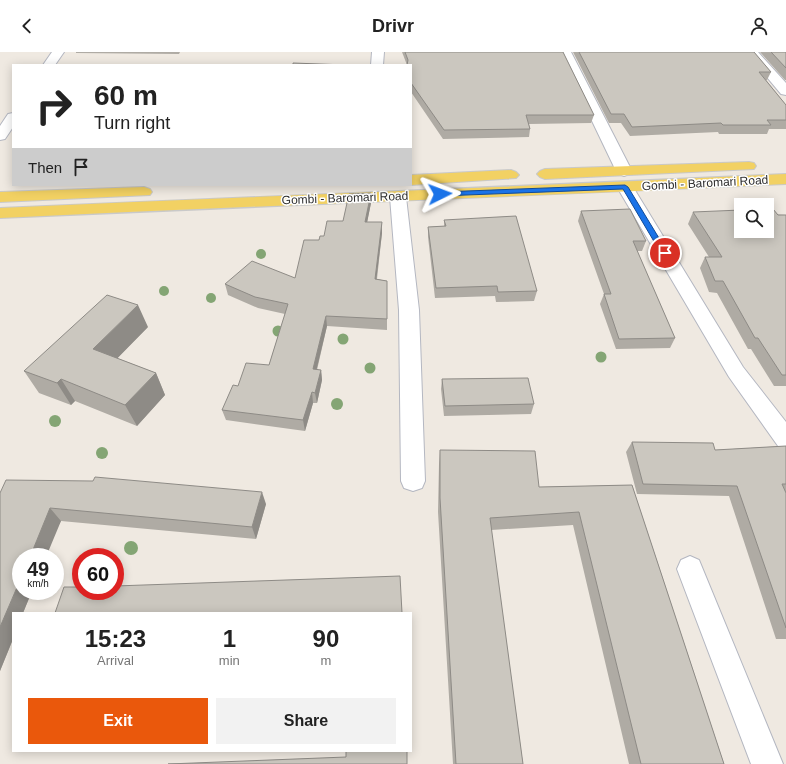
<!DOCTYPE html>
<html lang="en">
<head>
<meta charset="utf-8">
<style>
  :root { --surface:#fff; --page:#f2f2f2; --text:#222; --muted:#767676; --accent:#ea580c }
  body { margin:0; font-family:Helvetica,sans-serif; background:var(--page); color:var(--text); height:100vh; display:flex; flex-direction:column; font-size:15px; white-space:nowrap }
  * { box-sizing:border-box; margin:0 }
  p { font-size:13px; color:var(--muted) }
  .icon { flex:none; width:22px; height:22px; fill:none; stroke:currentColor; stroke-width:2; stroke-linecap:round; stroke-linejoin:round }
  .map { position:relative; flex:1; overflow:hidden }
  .details { position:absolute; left:12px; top:560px; width:400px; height:140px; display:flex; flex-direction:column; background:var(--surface); border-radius:0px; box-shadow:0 2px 10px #0003 }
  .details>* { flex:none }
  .guide { position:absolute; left:12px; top:12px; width:400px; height:122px; border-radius:0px; box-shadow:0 2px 10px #0003; background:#fff; color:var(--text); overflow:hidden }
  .buttons { position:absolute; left:734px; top:146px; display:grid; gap:8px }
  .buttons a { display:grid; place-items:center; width:40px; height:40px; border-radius:0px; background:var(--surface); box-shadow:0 2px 10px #0003; font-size:20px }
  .speed { position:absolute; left:12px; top:496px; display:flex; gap:8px; font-size:20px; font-weight:700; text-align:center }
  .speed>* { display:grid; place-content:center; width:52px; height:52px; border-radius:50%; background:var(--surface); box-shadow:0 2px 10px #0003; line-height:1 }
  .speed small { font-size:10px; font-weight:400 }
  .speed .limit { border:6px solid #d22; background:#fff; color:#111 }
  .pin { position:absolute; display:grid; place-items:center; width:34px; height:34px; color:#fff; margin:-17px; border:2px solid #fff; border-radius:50%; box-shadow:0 1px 4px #0007 }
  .me { position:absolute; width:44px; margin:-22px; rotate:87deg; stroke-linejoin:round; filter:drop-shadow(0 0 3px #0008) }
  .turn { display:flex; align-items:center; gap:14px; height:84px; padding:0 16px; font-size:18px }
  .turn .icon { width:52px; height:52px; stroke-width:2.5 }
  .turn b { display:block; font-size:28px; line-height:34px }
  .then { display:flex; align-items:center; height:38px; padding:0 16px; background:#0003; gap:8px; font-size:15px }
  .eta { display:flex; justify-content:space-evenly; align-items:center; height:68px; text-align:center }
  .eta b { font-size:24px; font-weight:700; line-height:28px }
  .primary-button { display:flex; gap:8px; margin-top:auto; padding:8px 16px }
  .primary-button a { flex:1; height:46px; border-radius:0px; background:var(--accent); color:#fff; font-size:16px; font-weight:700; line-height:46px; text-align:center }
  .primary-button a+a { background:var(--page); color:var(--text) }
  header { display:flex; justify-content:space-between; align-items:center; height:52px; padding:0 16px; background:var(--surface); font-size:18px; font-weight:700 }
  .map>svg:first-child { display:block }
</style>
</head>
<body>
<header><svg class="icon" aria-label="back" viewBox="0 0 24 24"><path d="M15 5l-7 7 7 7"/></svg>Drivr<svg class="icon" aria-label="person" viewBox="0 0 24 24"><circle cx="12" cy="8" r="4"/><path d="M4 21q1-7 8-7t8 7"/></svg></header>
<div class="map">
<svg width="786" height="712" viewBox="0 0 786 712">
  <rect width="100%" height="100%" fill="#efe9e1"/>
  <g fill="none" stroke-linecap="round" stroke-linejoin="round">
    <g stroke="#b4b7c1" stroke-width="2">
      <path id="minor" d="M52 0H64L55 13H43Z
        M372 0H384L383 13H371Z
        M559 0H571L632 119 629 122 624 124 619 122 616 119Z
        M746 0H758L786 31V43L781 42Z
        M13 61V75L5 87 0 88V74L8 62Z
        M625 130 631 132 633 135 743 315 786 370V396L778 394 729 325 617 135 619 132Z
        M398 140 404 142 406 145 419 258 425 429 422 436 413 439 404 436 401 429 399 258 390 145 392 142Z
        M690 504 699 508 783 712H751L677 517 681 508Z"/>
    </g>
    <g stroke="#c9c9c9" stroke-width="2">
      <path id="major" d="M749 110 754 111 756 114 754 117 545 127 540 125 537 122 540 119 545 117Z
        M511 118 516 120 519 123 516 126 411 133V123Z
        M786 122V132C524 145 262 153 0 166V156C262 144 524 135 786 122Z
        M144 135 150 137 152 140 150 143 0 150V140Z"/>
    </g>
    <use href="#minor" fill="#fff" fill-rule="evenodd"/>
    <use href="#major" fill="#f2d163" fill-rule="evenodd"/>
  </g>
  <g fill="#84a574">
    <circle cx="261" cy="202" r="5"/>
    <circle cx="164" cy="239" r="5"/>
    <circle cx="211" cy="246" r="5"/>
    <circle cx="278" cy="279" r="5.5"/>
    <circle cx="343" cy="287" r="5.5"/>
    <circle cx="601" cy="305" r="5.5"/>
    <circle cx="370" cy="316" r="5.5"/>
    <circle cx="337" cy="352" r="6"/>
    <circle cx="55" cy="369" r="6"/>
    <circle cx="102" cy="401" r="6"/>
    <circle cx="131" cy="496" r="7"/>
  </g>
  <path fill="#afaba4" d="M76 0H180L179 2 76 1Z
    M402 0H563L594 63 591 71 529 72 530 77 529 85 443 87 411 40V13H407Z
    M573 0H754L771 20 767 28H766L786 53V77H769L767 82H719L718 80 630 84 621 71H609Z
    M760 0H786V28H785Z
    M371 151 367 170H382V181L377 227 387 229V278L327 274 317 318H321L322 328 317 351H313L305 379 226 368 222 358 238 334 269 313 285 262 258 256 228 243 225 232 295 226 319 188 343 169Z
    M581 159 646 189 642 199H637L675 286 670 296 616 297 600 252 604 242 578 169Z
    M693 160 786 163V334H774L751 297H748L717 241 709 240 700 216 705 205H709L688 172Z
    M444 168 537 239 534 249 496 250 495 244 435 246 428 185V175L444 174Z
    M148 275 117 306 156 321 165 343 137 374 75 349 71 353 39 341 24 319Z
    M442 327 534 352 531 362 444 364 441 337Z
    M632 390 715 398 786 394V587H776L729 444 637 442 626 400Z
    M440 398 539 435 632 433 724 712H629L573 473 491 478 523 712H453L438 460 439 412Z
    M0 441 266 452 256 487 61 469 21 539H32L23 561H13V587L0 619Z"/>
  <path fill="#8e8b86" d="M371 141V151L365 181V170Z
    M382 170V181L375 238V227Z
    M138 253 148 275 105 319 93 297Z
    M326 264 327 274 314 328 313 317Z
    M321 318 322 328 317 351 315 341Z
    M156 321 165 343 137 374 125 353Z
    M61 327 75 349 71 353 57 331Z
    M312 340 313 351 305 379 303 368Z
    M262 440 266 452 256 487 252 475Z
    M50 456 61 469 46 505H30Z
    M21 526V539H32L23 561H13V587L0 619V575Z"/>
  <path fill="#cbc7bf" stroke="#8e8b86" d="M405 0H563L594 63H526L530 77 444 78 411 31V13H407L408 8Z
    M579 0H754L771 20H759L786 53V68H767L771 73H723L721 71 632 75 624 62H611Z
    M771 0H786V16Z
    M293 11 346 13H293Z
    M371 141 365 170H382L375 227 387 229V267L326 264 313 317 321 318 315 341 312 340 303 368 222 358 233 333 238 334 246 311 269 313 288 252 255 245 225 232 252 209 295 226 304 188H319L320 184H324L327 169H343L349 142Z
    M630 157 646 189H633L675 286 619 287 604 242H611L581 159Z
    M767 157H773L778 163H786V323H782L758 286H755L723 229H715L705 205H722L693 160 741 158V179H767Z
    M516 164 537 239 498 240 497 234 436 236 428 175 446 174 444 168Z
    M107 243 138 253 93 297 156 321 125 353 61 327 57 331 24 319Z
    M528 326 534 352 445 354 442 327Z
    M632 390 713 391 715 398 786 394V432H782L786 441V576L737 434 643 432Z
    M440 398 535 399 539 435 632 433 724 712H641L579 460 490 466 523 712H456L440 446Z
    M95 425 262 440 252 475 50 456 30 505H21V526L0 575V441L6 428 93 429Z
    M400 524 402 561H55L64 535H81V539H115V534Z
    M346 699H407V712H168L346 705Z"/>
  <path fill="#1a73e8" stroke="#114b97" d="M625 133 628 135 668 201 667 203H662L623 137 440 144 436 142 440 140Z"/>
  <g text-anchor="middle" stroke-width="3" stroke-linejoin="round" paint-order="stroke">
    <g font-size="12" fill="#2e2e2e" stroke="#fff">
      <text transform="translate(705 131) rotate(-3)" y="4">Gombi - Baromari Road</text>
      <text transform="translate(345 146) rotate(-2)" y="4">Gombi - Baromari Road</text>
    </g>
  </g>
</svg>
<div class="buttons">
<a><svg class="icon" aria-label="search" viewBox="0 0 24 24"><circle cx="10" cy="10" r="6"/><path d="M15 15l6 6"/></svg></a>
</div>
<div class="speed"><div>49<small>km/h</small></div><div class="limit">60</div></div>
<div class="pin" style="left:665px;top:201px;background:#d93025"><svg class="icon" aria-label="arrive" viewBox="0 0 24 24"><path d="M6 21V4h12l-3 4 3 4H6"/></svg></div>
<svg class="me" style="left:440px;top:142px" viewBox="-20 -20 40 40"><path d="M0-17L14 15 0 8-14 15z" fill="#1a73e8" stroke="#fff" stroke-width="4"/></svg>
<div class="guide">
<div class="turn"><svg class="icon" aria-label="right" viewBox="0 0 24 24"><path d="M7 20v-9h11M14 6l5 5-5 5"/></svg><div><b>60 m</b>Turn right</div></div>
<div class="then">Then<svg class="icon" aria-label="arrive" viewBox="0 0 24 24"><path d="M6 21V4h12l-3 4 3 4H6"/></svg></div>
</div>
<section class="details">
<div class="eta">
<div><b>15:23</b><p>Arrival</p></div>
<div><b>1</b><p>min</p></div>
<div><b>90</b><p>m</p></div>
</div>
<div class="primary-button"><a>Exit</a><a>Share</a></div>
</section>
</div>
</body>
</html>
